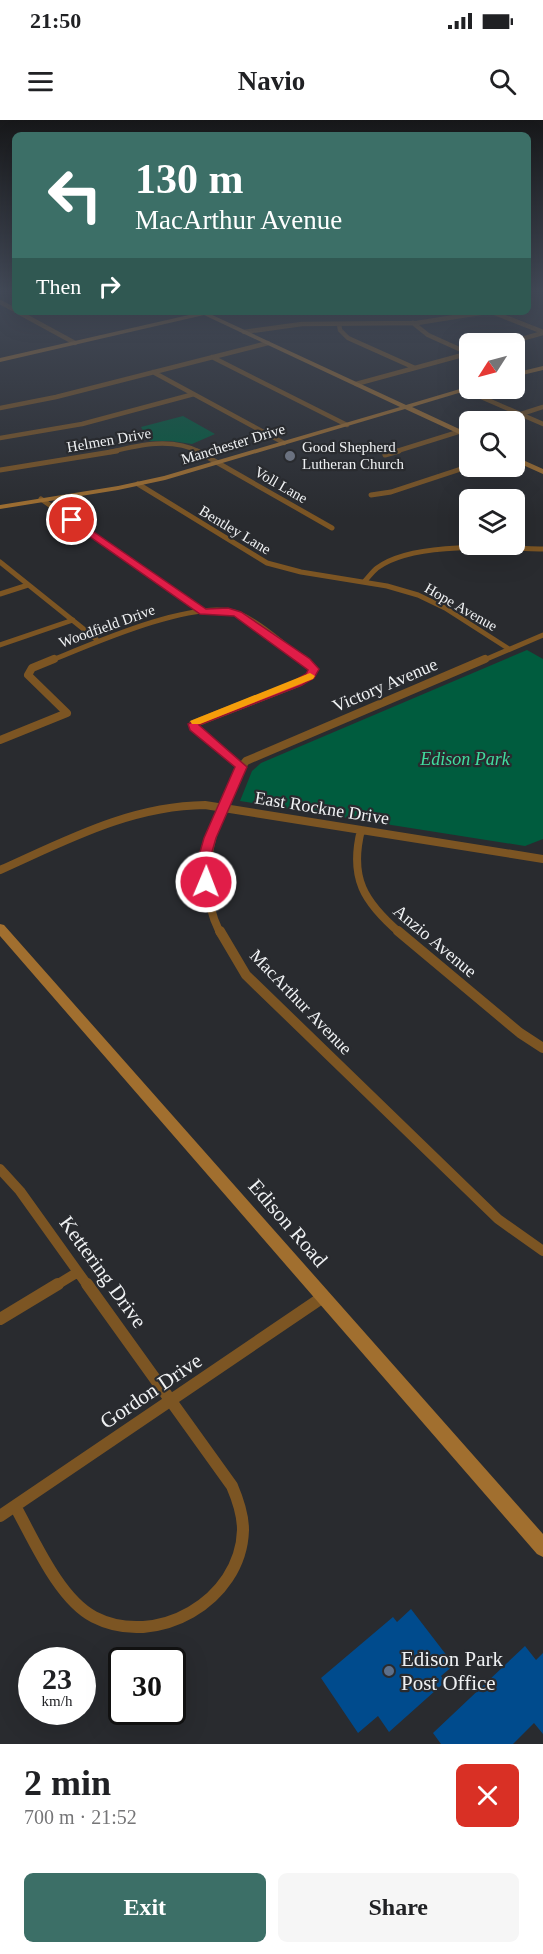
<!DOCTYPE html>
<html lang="en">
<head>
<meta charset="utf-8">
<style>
  :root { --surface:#fff; --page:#f6f6f6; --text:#202124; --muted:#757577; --accent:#3c6f67 }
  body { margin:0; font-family:"Times New Roman",serif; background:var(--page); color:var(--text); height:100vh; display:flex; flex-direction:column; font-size:22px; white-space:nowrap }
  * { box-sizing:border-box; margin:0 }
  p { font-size:20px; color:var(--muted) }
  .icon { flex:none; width:33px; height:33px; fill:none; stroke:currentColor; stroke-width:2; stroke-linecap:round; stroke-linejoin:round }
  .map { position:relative; height:1624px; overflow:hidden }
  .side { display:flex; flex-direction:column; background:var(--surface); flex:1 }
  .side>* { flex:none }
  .guide { position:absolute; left:12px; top:12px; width:519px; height:183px; border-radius:9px; box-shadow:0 6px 24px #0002; background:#3c6f67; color:#fff; overflow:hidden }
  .needle { width:39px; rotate:234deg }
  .fabs { position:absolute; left:459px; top:213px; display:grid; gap:12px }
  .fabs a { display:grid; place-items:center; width:66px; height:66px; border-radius:9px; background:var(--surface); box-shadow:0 6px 24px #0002; font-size:30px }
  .speed { position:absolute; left:18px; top:1527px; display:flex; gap:12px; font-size:30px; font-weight:700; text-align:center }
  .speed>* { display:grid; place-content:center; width:78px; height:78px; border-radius:50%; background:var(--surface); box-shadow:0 6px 24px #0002; line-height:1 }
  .speed small { font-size:15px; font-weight:400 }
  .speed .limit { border:3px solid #111; border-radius:9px; background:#fff; color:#111 }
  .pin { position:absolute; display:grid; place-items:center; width:51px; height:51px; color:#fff; margin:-26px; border:3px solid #fff; border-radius:50%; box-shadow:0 2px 6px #0007 }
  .me { position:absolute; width:66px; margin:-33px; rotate:1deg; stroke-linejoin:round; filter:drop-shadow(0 0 4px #0008) }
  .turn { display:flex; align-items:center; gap:21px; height:126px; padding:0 24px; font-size:27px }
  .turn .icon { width:78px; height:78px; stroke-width:2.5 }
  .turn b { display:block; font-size:42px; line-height:51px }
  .then { display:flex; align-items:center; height:57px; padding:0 24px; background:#0003; gap:12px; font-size:22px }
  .round { display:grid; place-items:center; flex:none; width:63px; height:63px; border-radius:9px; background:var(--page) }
  .summary { display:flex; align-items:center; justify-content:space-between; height:102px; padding:0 24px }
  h1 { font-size:36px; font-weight:700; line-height:45px }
  .action { display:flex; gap:12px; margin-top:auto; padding:12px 24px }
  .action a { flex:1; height:69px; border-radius:9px; background:var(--accent); color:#fff; font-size:24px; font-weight:700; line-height:69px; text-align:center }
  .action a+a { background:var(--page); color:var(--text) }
  .status { display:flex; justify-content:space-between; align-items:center; height:42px; padding:0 30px; background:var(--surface); direction:ltr }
  .status svg { height:16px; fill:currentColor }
  header { display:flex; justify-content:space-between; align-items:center; height:78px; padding:0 24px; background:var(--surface); font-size:27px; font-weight:700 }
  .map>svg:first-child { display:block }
</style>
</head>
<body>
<div class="status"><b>21:50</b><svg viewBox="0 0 49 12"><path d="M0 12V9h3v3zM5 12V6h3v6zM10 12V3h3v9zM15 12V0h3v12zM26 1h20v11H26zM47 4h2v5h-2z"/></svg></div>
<header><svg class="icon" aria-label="menu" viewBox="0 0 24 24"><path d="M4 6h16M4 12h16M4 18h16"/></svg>Navio<svg class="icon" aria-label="search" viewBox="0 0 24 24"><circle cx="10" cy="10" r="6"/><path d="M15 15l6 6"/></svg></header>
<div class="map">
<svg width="543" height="1624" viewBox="0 0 543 1624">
  <rect width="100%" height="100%" fill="#292b2f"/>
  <path fill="#005c3e" d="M183 296 215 314 192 324 171 321H149L141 307Z
    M527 530 543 539V719L525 726 240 681 252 651 261 643Z"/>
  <path fill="#004b8d" d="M411 1489 454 1545 441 1556 445 1562 389 1612 378 1596 358 1613 321 1558 393 1497 397 1502Z
    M525 1526 536 1540 543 1533V1614L534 1603 513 1624H441L433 1613Z"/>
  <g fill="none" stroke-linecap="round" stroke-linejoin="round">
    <path stroke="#7c5523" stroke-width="4.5" d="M0 182 15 190
      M18 192 75 223
      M492 192 543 212
      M413 203 428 215 468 233
      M339 204 340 210 348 218 415 248
      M244 212 302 204 417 203 486 192
      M504 224 543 213
      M212 237 347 305
      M153 252 284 323
      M356 264 470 233
      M465 270 543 304
      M0 288 56 277 268 223
      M521 294 543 287
      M0 318 82 304 194 274
      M110 332C139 325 171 317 200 332
      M394 332 458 312"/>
    <path stroke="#7c5523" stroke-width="5" d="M197 331 332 408
      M385 335 399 331
      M0 350 117 331
      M138 364 267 443 301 452 387 466 418 475 445 488 509 529
      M371 375 391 372 470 346
      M41 379 203 492
      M0 442 96 519
      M364 462C368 458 372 452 377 448 413 421 499 428 543 429
      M0 474 28 465
      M0 525 73 500
      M50 541C92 524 191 480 234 492 257 499 286 527 306 541
      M482 541 543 515"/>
    <path stroke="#7c5523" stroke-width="8" d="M0 620 67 593 28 555 32 548 54 539
      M241 647 194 608 193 604 298 563 310 556 314 549 304 539
      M361 710C349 758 364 782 400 813
      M0 750C67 720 130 686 205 685L543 739
      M220 813C198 768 206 727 225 682 230 668 236 653 246 641L485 539"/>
    <path stroke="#7c5523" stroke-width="10" d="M220 811 246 855 498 1099 543 1131
      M398 811 520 913 543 928
      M0 1049 20 1071 88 1166
      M55 1166 78 1152"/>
    <path stroke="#7c5523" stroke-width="12" d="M0 1199 58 1164
      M15 1386C34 1420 59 1479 94 1497 156 1529 241 1481 243 1410 243 1395 238 1380 232 1366L87 1164
      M0 1396 323 1177"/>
    <path fill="#a16f2f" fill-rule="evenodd" d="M202 192H213L210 194 406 285 470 266V268L472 269 412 287 470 314V319L405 289 165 360 118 370 0 389V385L118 366 164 356 400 287 204 195 0 242V238Z
      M543 246V250L514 257V253Z
      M514 336 543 349V354L514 341Z
      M0 804 4 805 543 1414V1437L537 1434 0 816Z"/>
  </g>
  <linearGradient id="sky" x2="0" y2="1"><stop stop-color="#17181a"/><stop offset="0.43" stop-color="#434a58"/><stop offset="1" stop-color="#434a58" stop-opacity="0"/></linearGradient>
  <rect width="543" height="398" fill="url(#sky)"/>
  <path fill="#e11d48" stroke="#92132f" stroke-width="1.5" d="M69 399H75L206 489 228 488 241 492 310 539 319 549 314 558 302 565 199 605 247 647 216 718 212 732 210 765 206 766 199 762 200 732 204 718 235 647 190 610 188 604 294 561 306 554 308 550 234 496 200 494 69 402Z"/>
  <path fill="#f59e0b" d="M310 553 315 556 313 559 200 604H192L190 601Z"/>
  <circle fill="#6b7280" stroke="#292b2f" stroke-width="2" cx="290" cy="336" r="6"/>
  <circle fill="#5c6f8a" stroke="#292b2f" stroke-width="2" cx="389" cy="1551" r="6"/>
  <g text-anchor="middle" stroke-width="4.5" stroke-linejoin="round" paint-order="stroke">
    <g font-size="15" fill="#eff1f3" stroke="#292b2f">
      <text transform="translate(109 320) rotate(-10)" y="5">Helmen Drive</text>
      <text transform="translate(233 324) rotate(-17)" y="5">Manchester Drive</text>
      <text transform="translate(281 365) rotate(30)" y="5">Voll Lane</text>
      <text transform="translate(235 410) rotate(31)" y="5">Bentley Lane</text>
      <text transform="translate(461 487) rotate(30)" y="5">Hope Avenue</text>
      <text transform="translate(107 506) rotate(-20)" y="5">Woodfield Drive</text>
    </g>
    <g font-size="15" fill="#eff1f3" stroke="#292b2f" text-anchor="start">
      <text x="302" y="332">Good Shepherd<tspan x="302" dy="17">Lutheran Church</tspan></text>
    </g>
    <g font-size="18" fill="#eff1f3" stroke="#292b2f">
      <text transform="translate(385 565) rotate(-23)" y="6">Victory Avenue</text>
      <text transform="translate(322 688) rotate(9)" y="6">East Rockne Drive</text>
      <text transform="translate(435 821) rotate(40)" y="6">Anzio Avenue</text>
      <text transform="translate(301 882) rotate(46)" y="6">MacArthur Avenue</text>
    </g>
    <g font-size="18" font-style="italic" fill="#40dd9f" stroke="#292b2f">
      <text x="465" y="645">Edison Park</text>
    </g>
    <g font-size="21" fill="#eff1f3" stroke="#292b2f">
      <text transform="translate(288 1103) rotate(49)" y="7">Edison Road</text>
      <text transform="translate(103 1152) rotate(54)" y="7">Kettering Drive</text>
      <text transform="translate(151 1271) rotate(-34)" y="7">Gordon Drive</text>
    </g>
    <g font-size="21" fill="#eff1f3" stroke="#292b2f" text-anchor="start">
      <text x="401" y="1546">Edison Park<tspan x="401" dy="24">Post Office</tspan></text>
    </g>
  </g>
</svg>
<div class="fabs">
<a><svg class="needle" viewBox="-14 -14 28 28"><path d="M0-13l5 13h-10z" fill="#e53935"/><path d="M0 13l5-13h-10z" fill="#757577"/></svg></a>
<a><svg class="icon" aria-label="search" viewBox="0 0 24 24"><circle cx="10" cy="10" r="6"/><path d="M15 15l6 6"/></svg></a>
<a><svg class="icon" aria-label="layers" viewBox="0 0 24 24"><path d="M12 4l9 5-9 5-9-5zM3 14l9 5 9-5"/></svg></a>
</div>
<div class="speed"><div>23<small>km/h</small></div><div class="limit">30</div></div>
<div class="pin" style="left:72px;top:400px;background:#d93025"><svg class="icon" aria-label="arrive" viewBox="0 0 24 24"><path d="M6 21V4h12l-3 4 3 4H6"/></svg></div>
<svg class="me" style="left:206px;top:762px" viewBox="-20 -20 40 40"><circle r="17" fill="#e11d48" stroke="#fff" stroke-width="3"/><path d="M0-11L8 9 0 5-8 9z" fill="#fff"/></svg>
<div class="guide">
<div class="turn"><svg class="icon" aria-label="left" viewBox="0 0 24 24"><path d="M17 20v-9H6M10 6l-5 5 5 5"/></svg><div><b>130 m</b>MacArthur Avenue</div></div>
<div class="then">Then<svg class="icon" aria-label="right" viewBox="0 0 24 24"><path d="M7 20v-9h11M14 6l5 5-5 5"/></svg></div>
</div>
</div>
<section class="side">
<div class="summary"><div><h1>2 min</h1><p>700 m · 21:52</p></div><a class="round" style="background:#d93025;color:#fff"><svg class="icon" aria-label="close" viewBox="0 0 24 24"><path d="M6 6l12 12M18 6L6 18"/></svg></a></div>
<div class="action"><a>Exit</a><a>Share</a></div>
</section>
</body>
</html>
